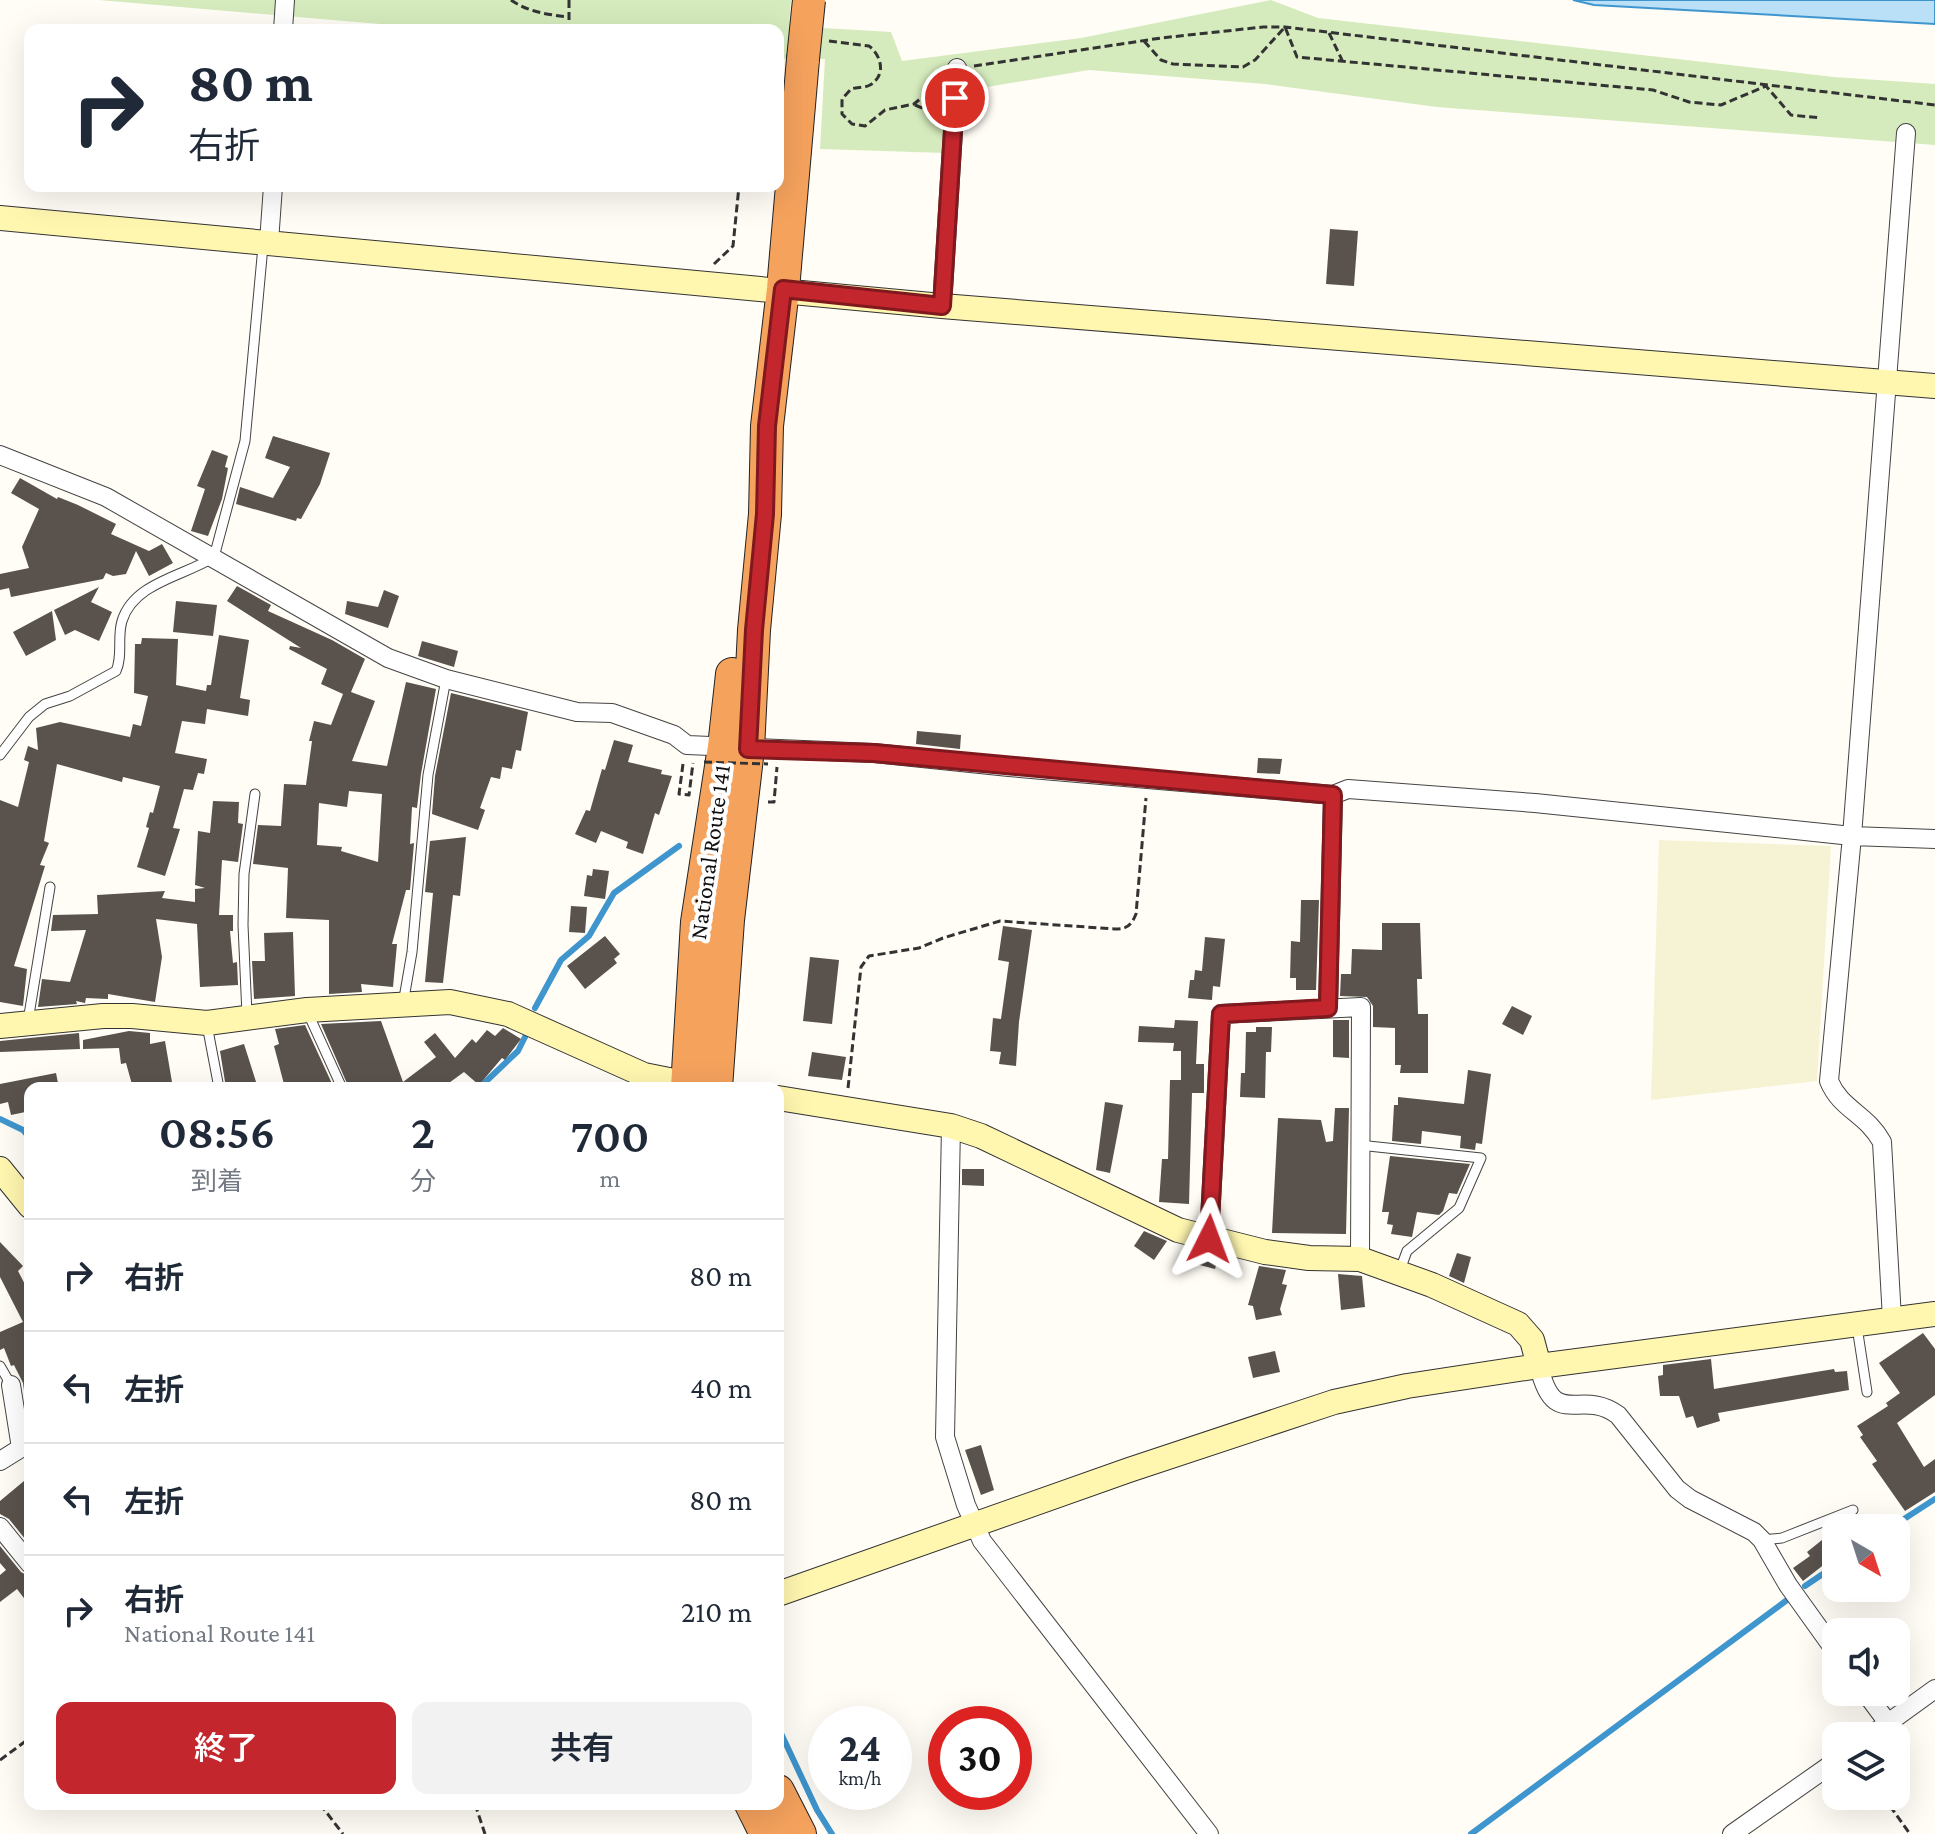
<!DOCTYPE html>
<html lang="ja">
<head>
<meta charset="utf-8">
<style>
  :root { --surface:#fff; --page:#f2f2f3; --text:#1f2937; --muted:#747a83; --line:#e0e1e3; --accent:#c4262e }
  body { margin:0; font-family:"Crimson Pro","Noto Sans JP",serif; background:var(--page); color:var(--text); height:100vh; display:flex; flex-direction:column; font-size:30px; white-space:nowrap }
  * { box-sizing:border-box; margin:0 }
  p { font-size:26px; color:var(--muted) }
  .icon { flex:none; width:44px; height:44px; fill:none; stroke:currentColor; stroke-width:2; stroke-linecap:round; stroke-linejoin:round }
  .map { position:relative; flex:1; overflow:hidden }
  .sheet { position:absolute; left:24px; top:1082px; width:760px; height:728px; display:flex; flex-direction:column; background:var(--surface); border-radius:16px; box-shadow:0 8px 32px #0002 }
  .sheet>* { flex:none }
  .guide { position:absolute; left:24px; top:24px; width:760px; height:168px; border-radius:16px; box-shadow:0 8px 32px #0002; background:#fff; color:var(--text); overflow:hidden }
  .needle { width:52px; rotate:141deg }
  .buttons { position:absolute; left:1822px; top:1514px; display:grid; gap:16px }
  .buttons a { display:grid; place-items:center; width:88px; height:88px; border-radius:16px; background:var(--surface); box-shadow:0 8px 32px #0002; font-size:40px }
  .speed { position:absolute; left:808px; top:1706px; display:flex; gap:16px; font-size:40px; font-weight:700; text-align:center }
  .speed>* { display:grid; place-content:center; width:104px; height:104px; border-radius:50%; background:var(--surface); box-shadow:0 8px 32px #0002; line-height:1 }
  .speed small { font-size:20px; font-weight:400 }
  .speed .limit { border:12px solid #d22; background:#fff; color:#111 }
  .pin { position:absolute; display:grid; place-items:center; width:68px; height:68px; color:#fff; margin:-34px; border:4px solid #fff; border-radius:50%; box-shadow:0 2px 8px #0007 }
  .me { position:absolute; width:88px; margin:-44px; rotate:3deg; stroke-linejoin:round; filter:drop-shadow(0 0 6px #0008) }
  .turn { display:flex; align-items:center; gap:28px; height:168px; padding:0 32px; font-size:36px }
  .turn .icon { width:104px; height:104px; stroke-width:2.5 }
  .turn b { display:block; font-size:56px; line-height:68px }
  .eta { display:flex; justify-content:space-evenly; align-items:center; height:136px; text-align:center }
  .eta b { font-size:48px; font-weight:600; line-height:56px }
  .primary-button { display:flex; gap:16px; margin-top:auto; padding:16px 32px }
  .primary-button a { flex:1; height:92px; border-radius:16px; background:var(--accent); color:#fff; font-size:32px; font-weight:600; line-height:92px; text-align:center }
  .primary-button a+a { background:var(--page); color:var(--text) }
  ul { padding:0; list-style:none }
  li { display:flex; align-items:center; gap:24px; height:112px; padding:0 32px; border-top:2px solid var(--line) }
  li div { flex:1 }
  li b { display:block; font-size:30px }
  li em { font-style:normal }
  .map>svg:first-child { display:block }
</style>
</head>
<body>
<div class="map">
<svg width="1935" height="1834" viewBox="0 0 1935 1834">
  <rect width="100%" height="100%" fill="#fffdf5"/>
  <path fill="#f6f3d4" d="M1659 840 1831 846 1817 1081 1651 1100Z"/>
  <path fill="#d5ebbd" d="M99 0H791L789 26 891 32 902 61 1081 38 1271 0 1318 18 1834 77 1935 84V145L1437 107 1265 84 1089 70 951 93 945 153 820 149 825 59H778V30H450Z"/>
  <path fill="#b9e0f7" stroke="#3f96cf" stroke-width="2" d="M1573 0H1935V24L1594 5Z"/>
  <g fill="none" stroke-linecap="round" stroke-linejoin="round">
    <path stroke="#3f96cf" stroke-width="6" d="M535 1008 561 960 589 936 614 893 679 846
      M479 1088 518 1051 527 1033
      M0 1119 23 1130 30 1138
      M1890 1528 1935 1499
      M1805 1586 1836 1565
      M778 1727 817 1810 832 1834
      M1471 1834 1787 1600"/>
  </g>
  <path fill="#5a524d" fill-rule="evenodd" d="M1330 229 1358 231 1354 286 1326 284Z
    M273 436 330 453 320 484 301 519 297 518 296 521 236 504 240 487 273 498 290 467 265 458Z
    M212 450 228 456 225 467 228 468 222 499 208 536 191 531 205 489 197 486Z
    M20 478 57 499 58 497 78 505 116 524 111 534 149 551 162 544 173 563 149 576 136 551 126 574 113 576 106 573 103 579 11 597 9 588 0 590V574L29 568 22 547 39 509 11 493Z
    M237 586 271 605 268 611 332 640 365 659 351 692 375 701 352 761 387 766 406 682 436 689 421 774 417 808 412 807 410 844 414 843 410 890H406L392 944H397L393 987 361 984 362 992 329 994V920L286 918 288 868 253 864 258 825 281 826 284 784 306 785 312 741H309L314 721 331 725 343 694 321 684 327 669 289 649 290 646 301 648 227 601ZM349 791 382 794 378 862 341 851 342 847 317 845 319 803 347 807Z
    M99 587 91 602 112 612 99 641 75 630 65 635 54 610Z
    M384 590 399 596 388 628 345 614 347 601 378 607Z
    M176 601 217 605 213 636 173 632Z
    M52 611 56 640 26 656 13 632Z
    M219 635 249 640 240 698 250 700 248 716 207 709 205 724 182 721 175 753 207 759 204 774 198 773 193 790 184 789 173 828 180 829 165 876 137 867 149 828 146 827 150 812 153 813 160 786 123 777 122 782 57 764 44 841 49 843 40 865 45 866 14 966 27 969 23 1006 0 1002V800L18 807 29 762 24 760 28 746 38 750 36 728 60 722 130 737 133 724 141 726 148 696 134 693 135 644H141L142 638 178 639 176 685 206 691 207 685H211Z
    M422 641 458 651 454 667 418 656Z
    M451 693 528 712 521 751 516 750 512 769 502 767 500 779 491 777 480 808 485 810 478 830 432 814 435 776Z
    M917 731 961 735 960 749 916 744Z
    M614 740 633 745 628 762 662 770 661 774 672 776 659 815 655 813 643 854 626 848 628 842 601 831 596 843 575 834 586 810 590 811 602 769 605 770Z
    M1258 758 1282 759 1280 774 1257 773Z
    M213 801 239 802 238 823 243 824 238 862 222 860 219 915H233V931H230L233 963 237 962 238 985 200 987 197 924 156 919 162 957 155 1002 108 994V999L86 998 85 1003 76 1001 77 1004 38 1007 42 979 70 982 86 930 51 931 53 915 98 914 97 895 165 891 162 898 195 902V889L205 888 195 885 198 831 210 833Z
    M466 837 460 896 453 895 443 983 425 982 433 893 425 892 430 841Z
    M593 869 609 871 605 899 584 896 587 875 592 876Z
    M1301 900H1319L1316 990H1296V978H1290L1291 941 1300 942Z
    M571 906 587 907 585 933 569 932Z
    M1382 923H1420L1422 979H1417L1418 1014H1428V1073H1400L1401 1065H1395V1028L1373 1027V1006L1367 997 1340 996 1341 974H1351L1352 949 1382 950Z
    M1003 926 1032 930 1019 1022 1016 1066 999 1064 1001 1052 990 1051 993 1018 1001 1019 1009 962 998 960Z
    M293 932 295 996 254 999 252 961H265L264 933Z
    M605 936 620 954 614 959 617 963 585 989 567 966Z
    M1205 937 1225 939 1220 987 1213 986 1212 1000 1188 998 1190 980H1194L1195 970 1202 971Z
    M810 957 839 960 832 1024 803 1021Z
    M1512 1006 1532 1016 1523 1035 1502 1024Z
    M1175 1020 1198 1021 1196 1064H1204V1093H1192L1189 1204 1159 1202 1162 1159H1168L1170 1080H1181V1051H1173L1174 1043 1138 1042 1139 1026 1174 1028Z
    M1333 1020H1349V1058L1333 1057Z
    M381 1021 403 1082 436 1057 424 1042 435 1033 455 1058 472 1039 476 1043 487 1030 495 1036 503 1028 521 1039 505 1060 502 1058 479 1085 464 1072 442 1088H349L321 1024Z
    M305 1025 334 1088H285L274 1046 279 1044 275 1029Z
    M1256 1027H1272L1271 1052H1266L1265 1098 1240 1097 1241 1073H1245L1246 1032H1256Z
    M129 1031 150 1033V1044L165 1041 173 1088H133L126 1063 121 1064 119 1048 83 1049V1040Z
    M79 1033 80 1049 0 1052V1041Z
    M244 1044 258 1088H226L220 1051Z
    M812 1052 846 1057 842 1080 808 1076Z
    M1468 1070 1491 1074 1482 1144 1476 1143 1475 1150 1460 1148 1461 1136 1422 1131 1421 1144 1392 1141 1394 1105H1398V1097L1464 1104Z
    M56 1073 59 1088H30V1111L11 1115 8 1102 0 1104V1084Z
    M1105 1102 1123 1105 1110 1173 1096 1170Z
    M1335 1108H1349L1346 1234 1272 1233 1278 1118 1321 1120 1326 1142 1333 1141Z
    M1390 1156 1470 1164 1457 1194 1449 1193 1443 1211 1439 1215 1417 1212 1412 1237 1391 1234 1393 1225 1387 1224 1389 1212H1382Z
    M962 1169H984V1186L962 1185Z
    M1144 1231 1167 1241 1154 1260 1134 1246Z
    M0 1242 23 1266 18 1271 30 1294V1405H26L23 1383 14 1365 11 1366 4 1348 0 1350V1332L23 1322 0 1277Z
    M1195 1250 1219 1256 1215 1269 1192 1263Z
    M1457 1253 1471 1257 1464 1283 1449 1276Z
    M1259 1266 1286 1270 1282 1284 1287 1285 1280 1309 1282 1315 1256 1320 1253 1306 1248 1305Z
    M1338 1274 1362 1276 1365 1307 1341 1310Z
    M1923 1333 1935 1349V1395L1897 1423 1924 1467 1935 1459V1492L1905 1511 1872 1464 1877 1461 1860 1437 1863 1435 1857 1426 1888 1406 1886 1403 1900 1393 1879 1363Z
    M1275 1351 1280 1372 1253 1378 1248 1357Z
    M1711 1359 1714 1389 1834 1369 1835 1372 1847 1371 1849 1390 1718 1413 1720 1421 1697 1428 1693 1416 1686 1418 1679 1396H1660L1658 1376 1663 1375V1365Z
    M981 1445 994 1490 981 1495 965 1450Z
    M30 1476V1545L9 1519 0 1514V1501Z
    M1822 1540 1835 1556 1803 1581 1793 1568 1810 1556 1807 1552Z
    M0 1546 21 1572 30 1577V1606L17 1589 0 1602V1575L6 1570 0 1563Z"/>
  <g fill="none" stroke-linecap="round" stroke-linejoin="round">
    <g stroke="#444" stroke-width="11">
      <path id="lane" d="M0 755 29 717 45 704 70 696 116 671C123 656 117 637 122 621 134 582 185 576 214 557L245 441 263 246
        M403 1004 412 952 428 775 446 679
        M307 1011 342 1088
        M247 1015 243 925 244 874 255 794
        M28 1021 50 887
        M207 1025 219 1088
        M1359 1145 1481 1158 1459 1208 1407 1251 1400 1270
        M1857 1327 1867 1392
        M0 1366 11 1385
        M1762 1540 1782 1538 1853 1510"/>
    </g>
    <g stroke="#444" stroke-width="20">
      <path id="street" d="M283 30 285 0
        M269 242 273 186
        M942 306 957 68
        M0 455 106 497 388 658 446 679 577 712 612 713 674 735 687 745 874 753 1009 767 1333 795 1348 789 1535 803 1852 836 1935 839
        M1328 1008 1333 795
        M951 1126 945 1437 966 1505 982 1541 1209 1834
        M1209 1239 1221 1014 1361 1007 1360 1259
        M1892 1319 1882 1142C1866 1113 1841 1110 1829 1081L1852 836 1906 133
        M1539 1366C1554 1432 1580 1387 1618 1415L1677 1489 1690 1499 1754 1532 1762 1540 1788 1585 1836 1652
        M0 1461 21 1448 11 1385
        M0 1527 30 1564
        M1865 1692 1888 1723
        M1870 1736 1935 1689
        M1732 1834 1836 1761"/>
    </g>
    <g stroke="#333" stroke-width="26">
      <path id="secondary" d="M0 218 942 306 1935 386
        M0 1026 103 1016H132L207 1023 307 1010 450 1002 508 1014 644 1075 704 1087
        M778 1098 951 1126 981 1136 1178 1230 1265 1252 1309 1258 1360 1259 1432 1285 1518 1324 1532 1340 1539 1366 1935 1314
        M0 1169 30 1206
        M778 1594 1129 1470 1334 1402 1407 1386 1539 1366"/>
    </g>
    <g stroke="#222" stroke-width="34">
      <path id="highway" d="M687 1088 697 922 724 747 732 674
        M716 1088 728 920 748 749 754 630 765 514 767 426 783 289 803 59
        M778 1791 800 1834
        M751 1804 766 1834"/>
    </g>
    <path stroke="#333" stroke-width="3" stroke-dasharray="8 4" stroke-linecap="butt" d="M511 0C528 12 549 15 570 17
      M569 0V30
      M1329 33 1343 62
      M829 41 869 46C881 55 887 75 870 85 865 88 857 87 851 89L842 99V114L852 124 865 126 885 110 914 104 937 85
      M1144 41 1161 60 1173 64 1243 67 1255 60 1285 27 1297 57 1653 90 1689 102 1721 105 1766 86 1791 115 1821 118
      M974 66 1161 38 1263 27H1285L1935 105
      M915 105 927 110 937 106
      M714 264 733 246 739 186
      M683 764 679 794 689 795 693 763
      M768 802H774L777 767
      M848 1088 861 967 869 956 919 948 943 938 1000 921 1115 929C1127 929 1131 926 1136 914L1146 798
      M0 1760 30 1738
      M1883 1796 1910 1834
      M320 1804 343 1834
      M475 1804 485 1834"/>
    <use href="#lane" stroke="#fff" stroke-width="9"/>
    <use href="#street" stroke="#fff" stroke-width="18"/>
    <use href="#secondary" stroke="#fff6b0" stroke-width="24"/>
    <use href="#highway" stroke="#f5a25d" stroke-width="32"/>
    <g stroke="#222" stroke-width="34" stroke-linecap="butt">
      <path id="highway-bridge" d="M803 59 809 0"/>
    </g>
    <path stroke="#333" stroke-width="3" stroke-dasharray="8 4" stroke-linecap="butt" d="M704 762 768 764"/>
    <use href="#highway-bridge" stroke="#f5a25d" stroke-width="32"/>
  </g>
  <g fill="none" stroke-linecap="round" stroke-linejoin="round">
    <g stroke="#7f191e" stroke-width="20">
      <path id="route" d="M955 98 942 306 783 289 767 426 765 514 754 630 748 749 874 753 1333 795 1328 1008 1221 1014 1209 1239"/>
    </g>
    <use href="#route" stroke="#c4262e" stroke-width="14"/>
  </g>
  <g text-anchor="middle" stroke-width="8" stroke-linejoin="round" paint-order="stroke">
    <g font-size="24" fill="#111" stroke="#fff">
      <text transform="translate(710 852) rotate(-82)" y="8">National Route 141</text>
    </g>
  </g>
</svg>
<div class="buttons">
<a><svg class="needle" viewBox="-14 -14 28 28"><path d="M0-13l5 13h-10z" fill="#e53935"/><path d="M0 13l5-13h-10z" fill="#747a83"/></svg></a>
<a><svg class="icon" aria-label="sound" viewBox="0 0 24 24"><path d="M4 9h4l5-4v14l-5-4H4zM17 9q2 3 0 6"/></svg></a>
<a><svg class="icon" aria-label="layers" viewBox="0 0 24 24"><path d="M12 4l9 5-9 5-9-5zM3 14l9 5 9-5"/></svg></a>
</div>
<div class="speed"><div>24<small>km/h</small></div><div class="limit">30</div></div>
<div class="pin" style="left:955px;top:98px;background:#d93025"><svg class="icon" aria-label="arrive" viewBox="0 0 24 24"><path d="M6 21V4h12l-3 4 3 4H6"/></svg></div>
<svg class="me" style="left:1209px;top:1239px" viewBox="-20 -20 40 40"><path d="M0-17L14 15 0 8-14 15z" fill="#c4262e" stroke="#fff" stroke-width="4"/></svg>
<div class="guide">
<div class="turn"><svg class="icon" aria-label="right" viewBox="0 0 24 24"><path d="M7 20v-9h11M14 6l5 5-5 5"/></svg><div><b>80 m</b>右折</div></div>
</div>
<section class="sheet">
<div class="eta">
<div><b>08:56</b><p>到着</p></div>
<div><b>2</b><p>分</p></div>
<div><b>700</b><p>m</p></div>
</div>
<ul>
<li><svg class="icon" aria-label="right" viewBox="0 0 24 24"><path d="M7 20v-9h11M14 6l5 5-5 5"/></svg><div><b>右折</b></div><em>80 m</em></li>
<li><svg class="icon" aria-label="left" viewBox="0 0 24 24"><path d="M17 20v-9H6M10 6l-5 5 5 5"/></svg><div><b>左折</b></div><em>40 m</em></li>
<li><svg class="icon" aria-label="left" viewBox="0 0 24 24"><path d="M17 20v-9H6M10 6l-5 5 5 5"/></svg><div><b>左折</b></div><em>80 m</em></li>
<li><svg class="icon" aria-label="right" viewBox="0 0 24 24"><path d="M7 20v-9h11M14 6l5 5-5 5"/></svg><div><b>右折</b><p>National Route 141</p></div><em>210 m</em></li>
</ul>
<div class="primary-button"><a>終了</a><a>共有</a></div>
</section>
</div>
</body>
</html>
